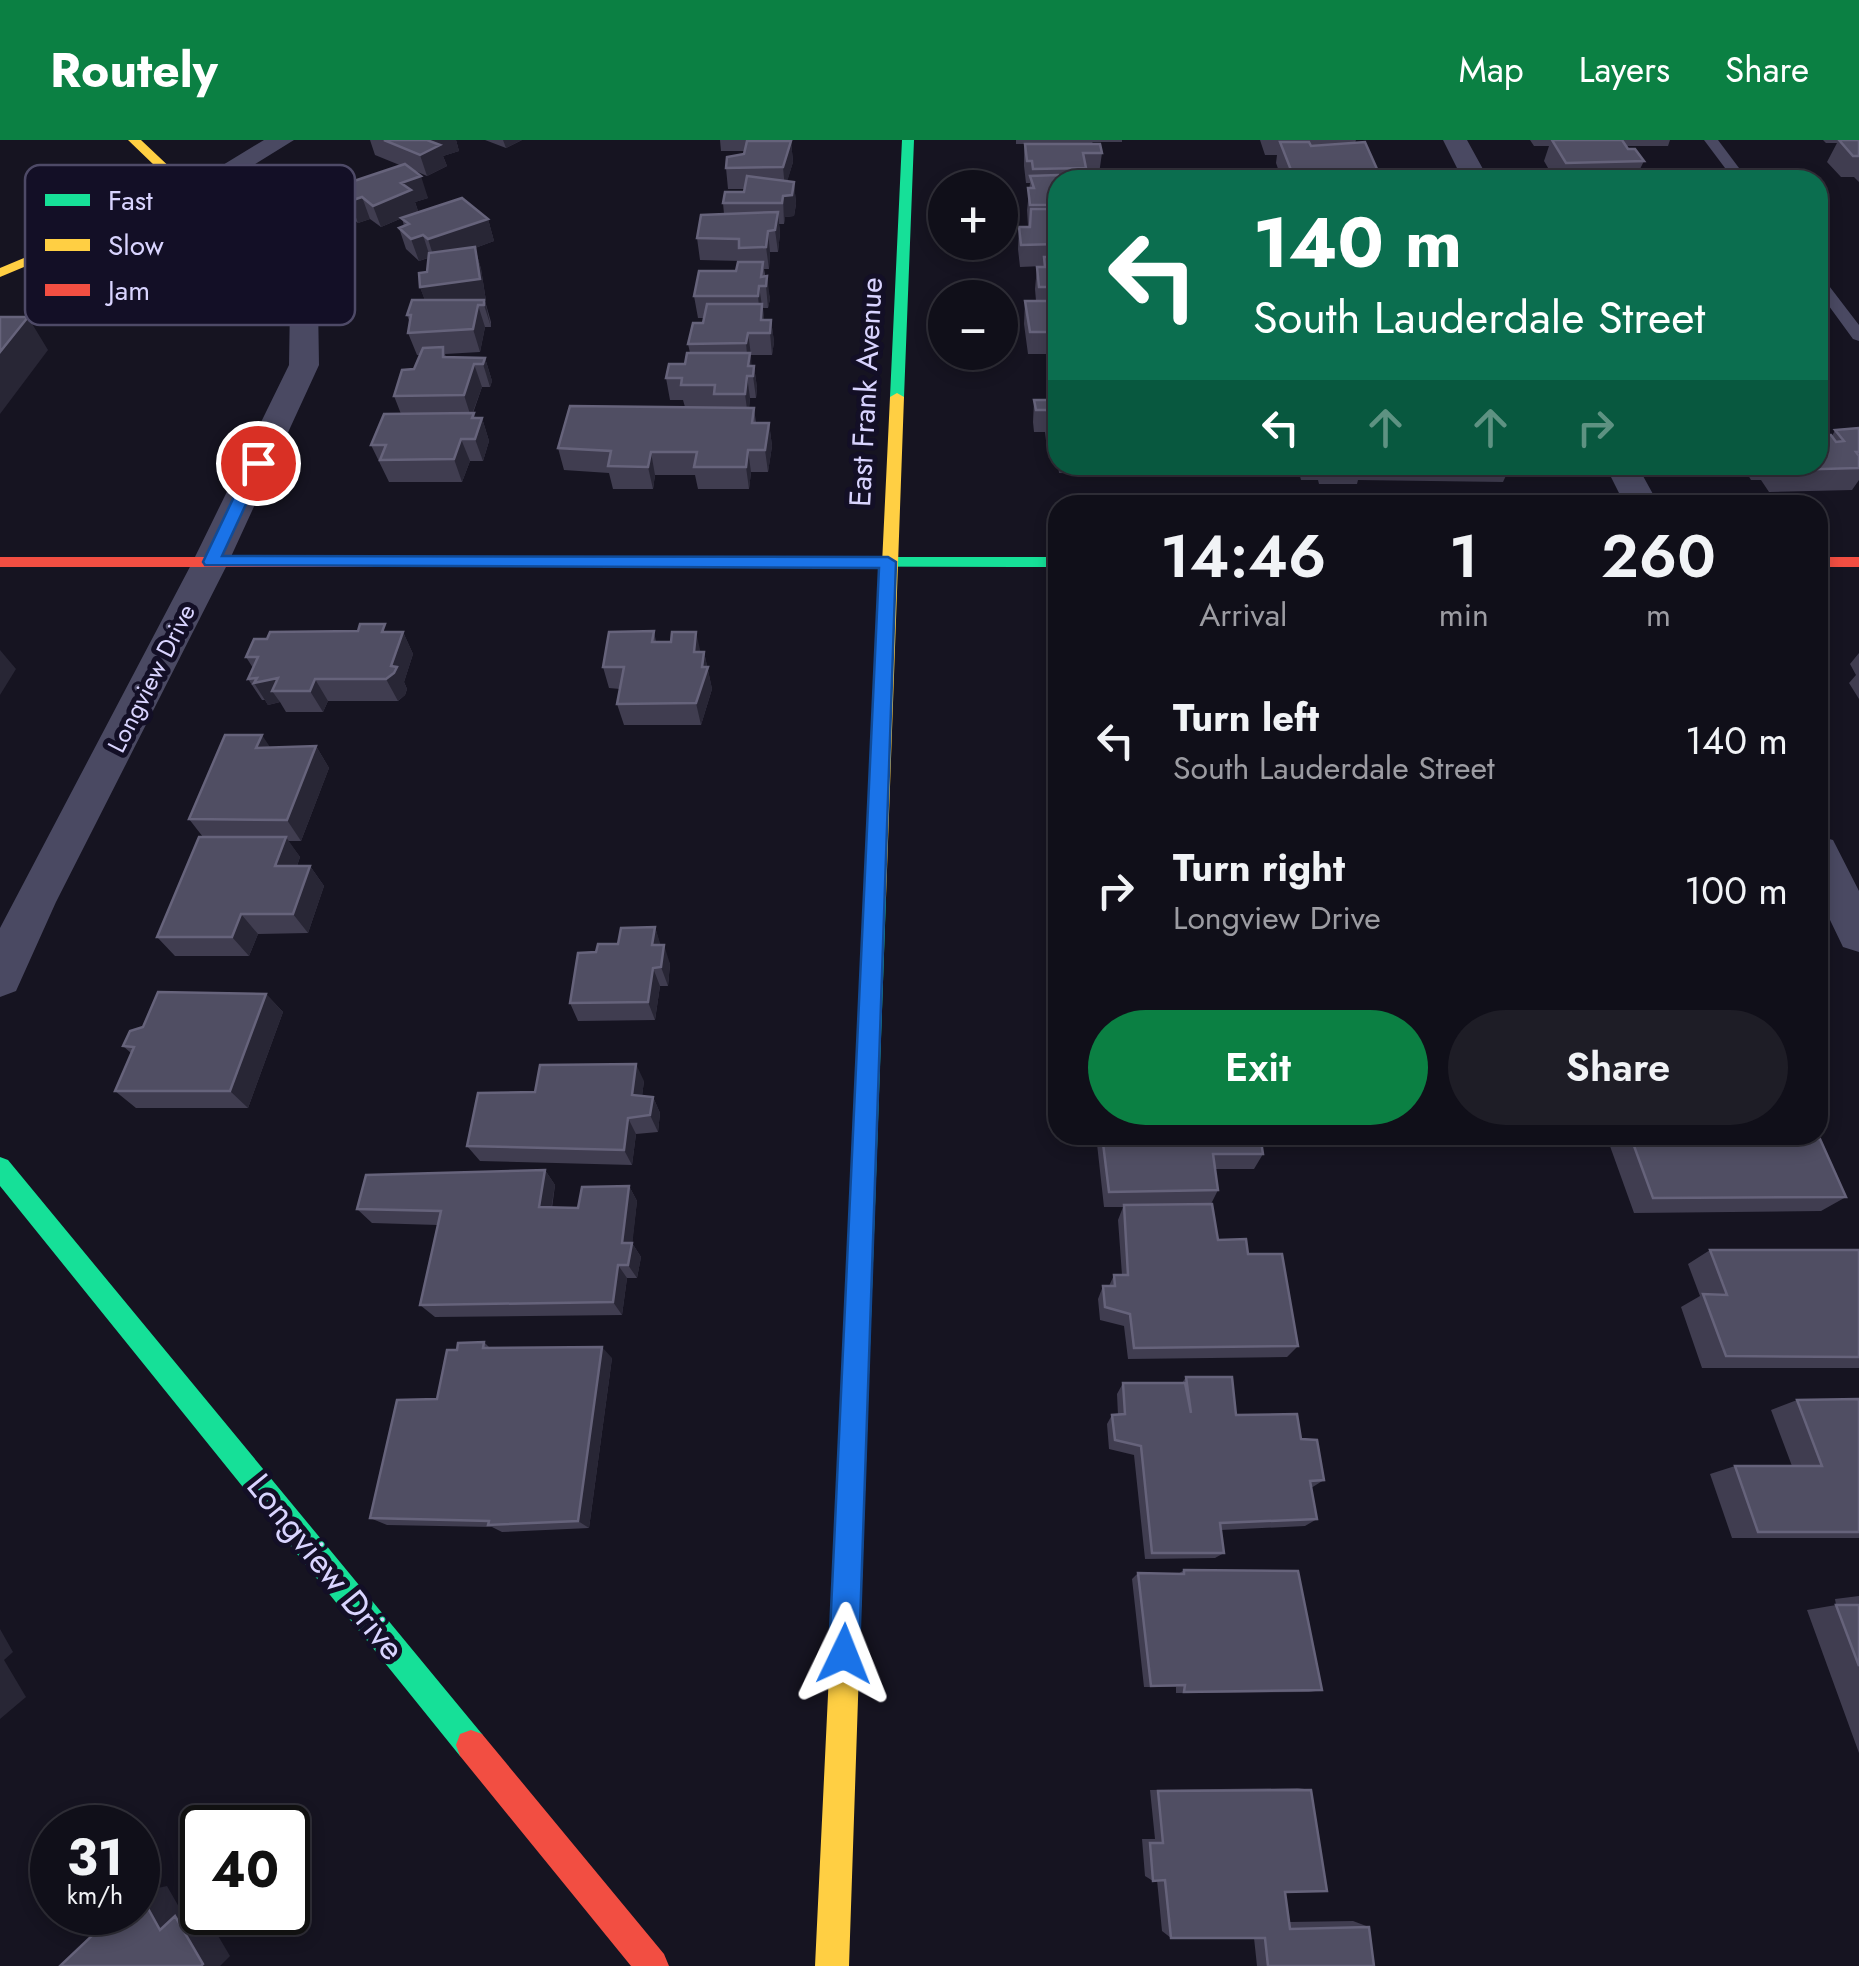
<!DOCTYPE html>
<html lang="en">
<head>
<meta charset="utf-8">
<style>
  :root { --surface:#100f19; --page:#1e1d26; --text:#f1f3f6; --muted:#9c9ca2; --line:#302f38; --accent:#0b8043 }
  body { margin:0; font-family:Jost,sans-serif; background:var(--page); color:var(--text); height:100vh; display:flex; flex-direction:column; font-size:38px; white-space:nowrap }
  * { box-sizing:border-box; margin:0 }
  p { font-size:32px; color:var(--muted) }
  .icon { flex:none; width:55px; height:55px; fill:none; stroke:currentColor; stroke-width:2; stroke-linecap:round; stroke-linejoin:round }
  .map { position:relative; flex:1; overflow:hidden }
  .panel { position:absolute; left:1048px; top:355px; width:780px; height:650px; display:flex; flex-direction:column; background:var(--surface); border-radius:30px; box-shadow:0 5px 15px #0003,0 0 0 2px var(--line) }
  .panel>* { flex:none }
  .banner { position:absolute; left:1048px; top:30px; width:780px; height:305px; border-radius:30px; box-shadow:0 5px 15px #0003,0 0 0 2px var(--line); background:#0b6e4f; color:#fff; overflow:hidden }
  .controls { position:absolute; left:928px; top:30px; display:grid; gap:20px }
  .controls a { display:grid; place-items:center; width:90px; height:90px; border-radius:50%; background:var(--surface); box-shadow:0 5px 15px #0003,0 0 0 2px var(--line); font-size:50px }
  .speed { position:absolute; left:30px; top:1665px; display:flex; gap:20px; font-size:50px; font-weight:700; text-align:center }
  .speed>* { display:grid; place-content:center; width:130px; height:130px; border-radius:50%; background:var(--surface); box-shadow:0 5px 15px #0003,0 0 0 2px var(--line); line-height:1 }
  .speed small { font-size:25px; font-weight:400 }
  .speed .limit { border:5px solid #111; border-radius:15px; background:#fff; color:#111 }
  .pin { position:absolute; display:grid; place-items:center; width:85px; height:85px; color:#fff; margin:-42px; border:5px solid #fff; border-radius:50%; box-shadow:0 2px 10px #0007 }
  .me { position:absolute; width:110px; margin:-55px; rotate:2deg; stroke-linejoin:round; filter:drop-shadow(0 0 8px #0008) }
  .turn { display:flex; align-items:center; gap:35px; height:210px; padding:0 40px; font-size:45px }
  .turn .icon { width:130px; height:130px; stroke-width:2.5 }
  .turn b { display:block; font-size:70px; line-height:85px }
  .lanes { display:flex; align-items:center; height:95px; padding:0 40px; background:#0003; justify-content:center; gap:50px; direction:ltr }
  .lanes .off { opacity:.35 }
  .eta { display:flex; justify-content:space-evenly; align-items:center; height:170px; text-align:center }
  .eta b { font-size:60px; font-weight:600; line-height:70px }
  .button { display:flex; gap:20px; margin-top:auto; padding:20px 40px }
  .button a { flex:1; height:115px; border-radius:60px; background:var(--accent); color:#fff; font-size:40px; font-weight:600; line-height:115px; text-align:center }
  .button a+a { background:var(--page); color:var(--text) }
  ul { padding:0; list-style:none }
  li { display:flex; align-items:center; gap:30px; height:150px; padding:0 40px }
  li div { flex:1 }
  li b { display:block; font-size:38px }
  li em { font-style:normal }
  header { display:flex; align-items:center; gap:60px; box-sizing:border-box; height:140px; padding:0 50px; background:var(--accent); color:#fff }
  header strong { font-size:48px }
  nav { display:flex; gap:55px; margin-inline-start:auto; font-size:35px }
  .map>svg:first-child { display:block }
</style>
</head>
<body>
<header>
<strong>Routely</strong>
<nav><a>Map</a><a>Layers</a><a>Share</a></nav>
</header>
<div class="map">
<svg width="1859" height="1826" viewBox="0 0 1859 1826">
  <rect width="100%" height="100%" fill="#161421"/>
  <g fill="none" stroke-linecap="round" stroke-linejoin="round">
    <path fill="#4a4962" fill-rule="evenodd" d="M1704 0H1718L1748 40H1734Z
      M1818 137 1823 138 1859 185V201L1853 199 1818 151Z"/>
    <path fill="#4a4962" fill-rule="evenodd" d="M264 0H294L210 52 277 89 318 163 319 225 229 421 56 762 16 851 0 857V788L193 421 289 225 290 163 253 94 177 53Z
      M1443 0H1467L1489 40H1463Z
      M1605 325H1637L1659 365H1625Z
      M1818 696 1833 700 1859 751V812L1843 807 1818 755Z"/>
    <path fill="#16e098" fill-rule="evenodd" d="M902 0H914L904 257 897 261 890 257Z
      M706 417H1058V427L700 426 698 422Z
      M876 750 886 758 868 1263 864 1272 855 1276 846 1272 842 1263 866 758Z
      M0 1017 8 1020 482 1594 486 1605 482 1616 471 1620 460 1616 0 1046Z"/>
    <path fill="#ffcf43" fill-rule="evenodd" d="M128 0H141L194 50V56L0 137V128L182 52Z
      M897 253 904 257 886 758 876 766 866 758 890 257Z
      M855 1250 864 1254 868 1263 849 1826H815L842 1263 846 1254Z"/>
    <path fill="#f24e42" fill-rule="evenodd" d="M0 417H706L714 422 706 427H0Z
      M1818 417H1859V427H1818Z
      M471 1590 482 1594 664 1814 669 1826H631L460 1616 456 1605 460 1594Z"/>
  </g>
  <path fill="#403d50" d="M370 0H456L459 11 443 16 447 26 427 36 413 30 428 58 415 62 418 71 409 75 488 79 494 101 475 108 481 129 486 161H485L491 182V187H485L480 212 445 214 446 217 485 218 492 241 490 247H482L473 273 476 278H482L489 301 483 321H470L462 342H389L371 305 401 274 394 256 414 229 420 215H417L408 193 410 183 407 175 425 160 420 147 427 132 428 118 419 121 406 109 399 88 404 86 402 78 381 87 370 79 358 83 342 70 333 48 402 26 375 15Z
    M485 0H522L506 8Z
    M720 0H792L788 1H791L793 22 787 41 794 42 796 64 794 76 785 77 784 84H779L780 93 778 112H770L769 129H764L770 159 768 168H763L764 180H771L774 202 772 215H751L750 219 751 226H754L757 248 756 258H750L749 268H754L756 283H769L772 306 768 332H751L749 349H698L695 335H655L653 349H613L609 333 564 330 558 308 685 267 683 260H670L666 238 685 224 690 213 688 204 703 183 704 178H698L694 156 736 131 741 121 700 120 697 98 724 74 723 63 744 52 745 49H728L726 28 744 14 745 11H721Z
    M1016 0H1122V2H1092L1102 13 1099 34H1086L1085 40H1058V214H1028L1024 184 1025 161H1036L1035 149 1037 127 1043 126 1020 127 1018 109 1019 87H1030L1028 86 1027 70 1030 43H1026L1024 26V4H1016Z
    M1260 0H1356L1355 3 1377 29 1374 40H1376H1282L1276 23 1277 15H1265Z
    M1530 0H1670L1668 6H1626L1644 21 1639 31 1663 40H1555L1544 21 1549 6H1534Z
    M1823 0H1859V42L1854 37H1841L1827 22 1837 3H1826Z
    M1049 226H1058V322L1056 309H1047L1045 292H1034L1033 282 1034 260H1049L1048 249Z
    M1859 288V340L1852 350 1769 352 1761 340H1751L1742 325H1818L1835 290Z
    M1058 325H1130L1129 335 1059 333Z
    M1297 325H1511L1503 342 1358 340 1357 344H1319L1318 340H1301Z
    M654 491 656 502 704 512 712 549 701 585H624L617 564 620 549 609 548 603 527Z
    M388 492H403L413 514 404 542 407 549 405 555 398 561H328L323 572H286L280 562 268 565 265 560H262L248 539 253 528 246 517Z
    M1058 502V570H1054L1053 553 1056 532 1055 521Z
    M1859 513V559L1849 543 1856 535 1850 524Z
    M316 606 329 628 301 701H288L300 717 297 726H310L324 746 308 793 258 794 249 816H175L157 797 203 697 189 679 271 608Z
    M655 787 660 805 670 824 668 846H660L655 880 578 881 570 863 596 812Z
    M266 854 283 872 248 968H136L115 951 131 913 123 906 143 887Z
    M644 941 642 956 653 957 660 973 658 992 636 994 632 1025 480 1021 467 1006 535 952Z
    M1096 995H1260L1263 1014 1254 1029H1215L1218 1050 1211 1064 1218 1100 1248 1114 1298 1206 1287 1217 1128 1219 1124 1186 1100 1180 1098 1159 1103 1146H1109L1114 1135H1122L1118 1080 1123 1067H1104Z
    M1606 995H1797L1846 1057 1821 1071 1634 1073Z
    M545 1030 555 1045 552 1068H578L629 1046 637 1061 632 1103 641 1117 637 1138H627L622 1175 435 1177 420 1165 438 1085 372 1083 357 1069Z
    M1710 1110H1859V1228H1702L1681 1167 1700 1156 1688 1124Z
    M484 1202 490 1208 612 1218 589 1388 502 1392 492 1387 387 1385 370 1378 437 1259 457 1210Z
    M1186 1237 1236 1275 1301 1299 1324 1340 1311 1348 1317 1379 1305 1386 1221 1390 1224 1413 1215 1418 1145 1419 1134 1315 1109 1309 1107 1284 1112 1275H1118L1117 1254 1123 1243H1182Z
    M1859 1259V1398H1732L1710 1334 1735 1326H1792L1771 1270 1797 1260Z
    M1184 1430 1322 1550 1309 1552 1176 1553V1547H1144L1132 1439 1138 1433 1178 1434Z
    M1859 1456V1613L1807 1470 1836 1465 1835 1459Z
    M1298 1648 1311 1650 1285 1752 1289 1782 1353 1781 1369 1787 1374 1826H1257L1254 1798H1171L1162 1791 1157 1740 1153 1741 1145 1736 1142 1699H1155L1150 1650Z"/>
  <path fill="#282635" d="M424 0H456L459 11 443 16 447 26 427 36 420 15Z
    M503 0H522L506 8Z
    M791 1 793 22 785 49 783 27Z
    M421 36 428 58 415 62 418 71 381 87 373 66 401 43Z
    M794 42 796 64 794 76 785 77 784 84 783 56Z
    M362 57 370 79 358 83 350 61Z
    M778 72 780 93 778 112 775 90Z
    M488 79 494 101 475 108 481 129 486 161H485L491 187 484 165 428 169 420 147 435 121 428 99Z
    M768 91 770 112 769 129 766 107Z
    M423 95 430 117 419 121 411 99Z
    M767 136 770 159 768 168 766 146Z
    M759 146 765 186 760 178 758 156Z
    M478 165 485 187 480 212 473 189Z
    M28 177 48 210 0 274V212Z
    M771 180 774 202 772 215 770 193Z
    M748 193 751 215 752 235 748 226 746 203Z
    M485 218 492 241 490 247 483 224Z
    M474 224 482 247 471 277 464 255Z
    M754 226 757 248 756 258 753 236Z
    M747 236 750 258 748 277 745 254Z
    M474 273 479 287 482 278 489 301 483 321 475 299 472 278Z
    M769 283 772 306 768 332 765 310Z
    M461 299 470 321 462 342 454 319Z
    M748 310 751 332 749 349 746 327Z
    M651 312 655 335 653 349 648 327Z
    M403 492 413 514 404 542 407 549 405 555 398 561 386 539Z
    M696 492 701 514 694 512Z
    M0 510 16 529 0 555Z
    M704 512 712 549 701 585 696 563Z
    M278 538 272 551 280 562 268 565 254 543Z
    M315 539 328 561 323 572 310 551Z
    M262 595 276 616 256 608Z
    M316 606 329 628 301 701 287 680Z
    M286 697 300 717 290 746 275 726Z
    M310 726 324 746 308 793 293 774Z
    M241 774 258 794 249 816 232 797Z
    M655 787 661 806 652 805Z
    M664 805 670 824 668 846 661 827Z
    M653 828 660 846 655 880 648 862Z
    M266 854 283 872 248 968 230 951Z
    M636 924 644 941 640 971 632 955Z
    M653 957 660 973 658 992 650 975Z
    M628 978 636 994 632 1025 624 1010Z
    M545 1030 555 1045 549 1082 539 1067Z
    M629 1046 637 1061 632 1107V1103L641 1117 637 1138 628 1125 622 1103Z
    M618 1125 627 1138 622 1175 613 1162Z
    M602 1207 612 1218 589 1388 578 1381Z
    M0 1489 13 1512 4 1520 26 1557 0 1579Z
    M167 1746 183 1774 202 1769V1772H204L230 1816 220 1826H201L160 1790 139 1752Z"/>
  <path fill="#504e63" stroke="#66637b" stroke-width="2.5" d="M384 0H427L440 5 420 15Z
    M1552 0H1622L1628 9H1635L1644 21 1566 23Z
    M1839 0H1859V16H1853Z
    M747 1H791L783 27 726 28 727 17 744 14Z
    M1280 2H1309L1311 6 1365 2 1377 29 1291 30Z
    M1025 4H1100L1102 13H1083L1086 28 1033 29 1032 21H1027Z
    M405 24 421 36 401 43 411 50 373 66 362 57 350 61 333 48Z
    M1573 31H1657L1663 40H1581Z
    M1058 35 1060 40H1058V65H1030L1028 48H1034L1030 36Z
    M747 36 794 42 792 55 783 56 782 63H723L725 52H744Z
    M462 58 488 79 428 99 423 95 411 99 399 88 409 84 401 78Z
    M1031 69H1058V104L1021 105 1019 87H1030Z
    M778 72 775 90 768 91 766 107 739 108V99L697 98 701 75Z
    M475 107 480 139 420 147 419 133 427 132 429 113Z
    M1044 117H1058V147H1039L1037 127H1045Z
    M738 122H763L761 137 767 136 766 146H759L758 156H694L699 131H736Z
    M412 160H484V165H478L473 189 408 193 411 175H407Z
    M1025 161H1058V192H1030Z
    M707 164H762L761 180H771L770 193H748L746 203 688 204 693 183H703Z
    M0 177H28L0 212Z
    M443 207V217L485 218 483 224H474L464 255 394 256 402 230 414 229 423 208Z
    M687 213H750L748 226H754L753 236H747L745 254H714L715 245H681L682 238H666L669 224H685Z
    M1049 226H1058V287H1049L1047 270H1036L1034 260H1054Z
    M570 266 754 268 752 283H769L765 310H748L746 327H694L697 312H651L648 327 608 326 611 311 558 308Z
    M474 273 472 278H482L475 299H461L454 319 380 320 386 305H371L384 274Z
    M1859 288V312H1856L1859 316V328L1785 330 1781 325H1818V295H1831L1836 302 1844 301 1835 290Z
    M360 484H385L382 492H403L391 526 397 527 394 533 386 539H315L310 551H272L278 538 254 543 257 538 248 539 258 517H246L254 499H267L270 492 358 491Z
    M654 491 652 502H671L672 492H696L694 512H704L702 527H708L696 563 617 564 624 527H603L609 492Z
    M225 595H262L256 608 316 606 287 680 189 679Z
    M199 697H286L275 726H310L293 774H241L232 797H157Z
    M655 787 652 805H664L661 827 653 828 648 862 570 863 578 813 596 812 598 804H618L621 788Z
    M158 852 266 854 230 951H115L134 907 123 906 130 891 143 887Z
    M636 924 632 955 653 957 650 975 628 978 624 1010 467 1006 478 953 535 952 540 925Z
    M1102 995H1260L1263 1014H1213L1218 1050 1109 1052Z
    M1630 995H1797L1799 999H1820L1846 1057 1653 1058Z
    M545 1030 539 1067 578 1068 582 1047 629 1046 622 1103H632L628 1125H618L613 1162 420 1165 441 1071 357 1069 366 1035Z
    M1212 1064 1218 1100 1246 1099 1248 1114H1282L1298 1206 1134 1208 1130 1174 1105 1167 1103 1146H1115L1114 1135H1128L1124 1065Z
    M1710 1110H1859V1217L1726 1216 1703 1154 1727 1155Z
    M484 1202 483 1208 602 1207 578 1381 488 1385 489 1381 370 1378 397 1260 437 1259 447 1210H457L458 1203Z
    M1186 1237H1232L1236 1275 1297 1274 1301 1299 1317 1300 1324 1340 1310 1341 1317 1379 1220 1383 1224 1413H1152L1141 1306 1115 1300 1112 1275 1125 1274 1123 1243H1185L1191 1273Z
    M1859 1259V1392H1758L1735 1326H1822L1797 1260Z
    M1184 1430 1298 1431 1322 1550 1184 1552 1185 1545 1151 1546 1138 1433 1184 1434Z
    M1836 1465H1859V1526Z
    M1311 1650 1327 1751 1285 1752 1290 1789 1369 1787 1374 1826H1268L1265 1798H1171L1165 1740 1153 1741 1150 1703H1163L1158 1651Z
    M139 1752 160 1790 175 1776 203 1824 201 1826H60L117 1772H138Z"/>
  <path fill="#1a73e8" stroke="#114b97" stroke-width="2.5" d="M258 319 265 323 222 416 888 417 896 422 859 1514 855 1525 844 1529 833 1525 829 1514 879 428 205 425 203 422 250 323Z"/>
  <g text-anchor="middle" stroke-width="10" stroke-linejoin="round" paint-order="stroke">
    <g font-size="25" fill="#d9d4ff" stroke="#130f26">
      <text transform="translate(151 538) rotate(-63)" y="9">Longview Drive</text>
    </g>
    <g font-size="30" fill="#d9d4ff" stroke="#130f26">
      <text transform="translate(866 252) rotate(-87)" y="10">East Frank Avenue</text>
    </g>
    <g font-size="35" fill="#d9d4ff" stroke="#130f26">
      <text transform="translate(326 1427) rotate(51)" y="12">Longview Drive</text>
    </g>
  </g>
  <rect x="25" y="25" width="330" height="160" rx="15" fill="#130f26" stroke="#4e4a67" stroke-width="2.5"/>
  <rect x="45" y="54" width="45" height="12" fill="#16e098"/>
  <rect x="45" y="99" width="45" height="12" fill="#ffcf43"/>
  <rect x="45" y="144" width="45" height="12" fill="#f24e42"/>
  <g font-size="28" fill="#d9d4ff">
    <text x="108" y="70">Fast</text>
    <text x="108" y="115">Slow</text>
    <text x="108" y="160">Jam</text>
  </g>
</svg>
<div class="controls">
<a>+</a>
<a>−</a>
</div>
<div class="speed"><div>31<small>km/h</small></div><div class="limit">40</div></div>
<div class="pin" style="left:258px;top:323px;background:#d93025"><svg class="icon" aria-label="arrive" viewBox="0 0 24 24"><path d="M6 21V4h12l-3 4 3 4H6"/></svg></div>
<svg class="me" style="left:844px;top:1514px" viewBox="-20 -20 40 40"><path d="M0-17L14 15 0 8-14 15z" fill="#1a73e8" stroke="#fff" stroke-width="4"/></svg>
<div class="banner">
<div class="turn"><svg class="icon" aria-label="left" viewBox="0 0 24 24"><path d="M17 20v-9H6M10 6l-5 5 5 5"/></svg><div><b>140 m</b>South Lauderdale Street</div></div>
<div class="lanes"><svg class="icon" aria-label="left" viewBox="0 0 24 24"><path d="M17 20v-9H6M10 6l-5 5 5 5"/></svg><svg class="icon off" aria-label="ahead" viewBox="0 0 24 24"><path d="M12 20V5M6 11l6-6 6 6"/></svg><svg class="icon off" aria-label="ahead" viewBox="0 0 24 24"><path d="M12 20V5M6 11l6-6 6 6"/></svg><svg class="icon off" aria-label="right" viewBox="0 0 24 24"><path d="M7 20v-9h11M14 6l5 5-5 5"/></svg></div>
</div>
<section class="panel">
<div class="eta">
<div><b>14:46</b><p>Arrival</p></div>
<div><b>1</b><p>min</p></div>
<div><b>260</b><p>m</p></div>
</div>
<ul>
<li><svg class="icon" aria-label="left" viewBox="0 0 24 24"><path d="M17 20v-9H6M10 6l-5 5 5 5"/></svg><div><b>Turn left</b><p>South Lauderdale Street</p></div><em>140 m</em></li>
<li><svg class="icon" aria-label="right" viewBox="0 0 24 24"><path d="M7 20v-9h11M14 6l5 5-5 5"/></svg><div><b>Turn right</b><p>Longview Drive</p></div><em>100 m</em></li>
</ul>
<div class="button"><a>Exit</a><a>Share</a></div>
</section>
</div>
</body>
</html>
